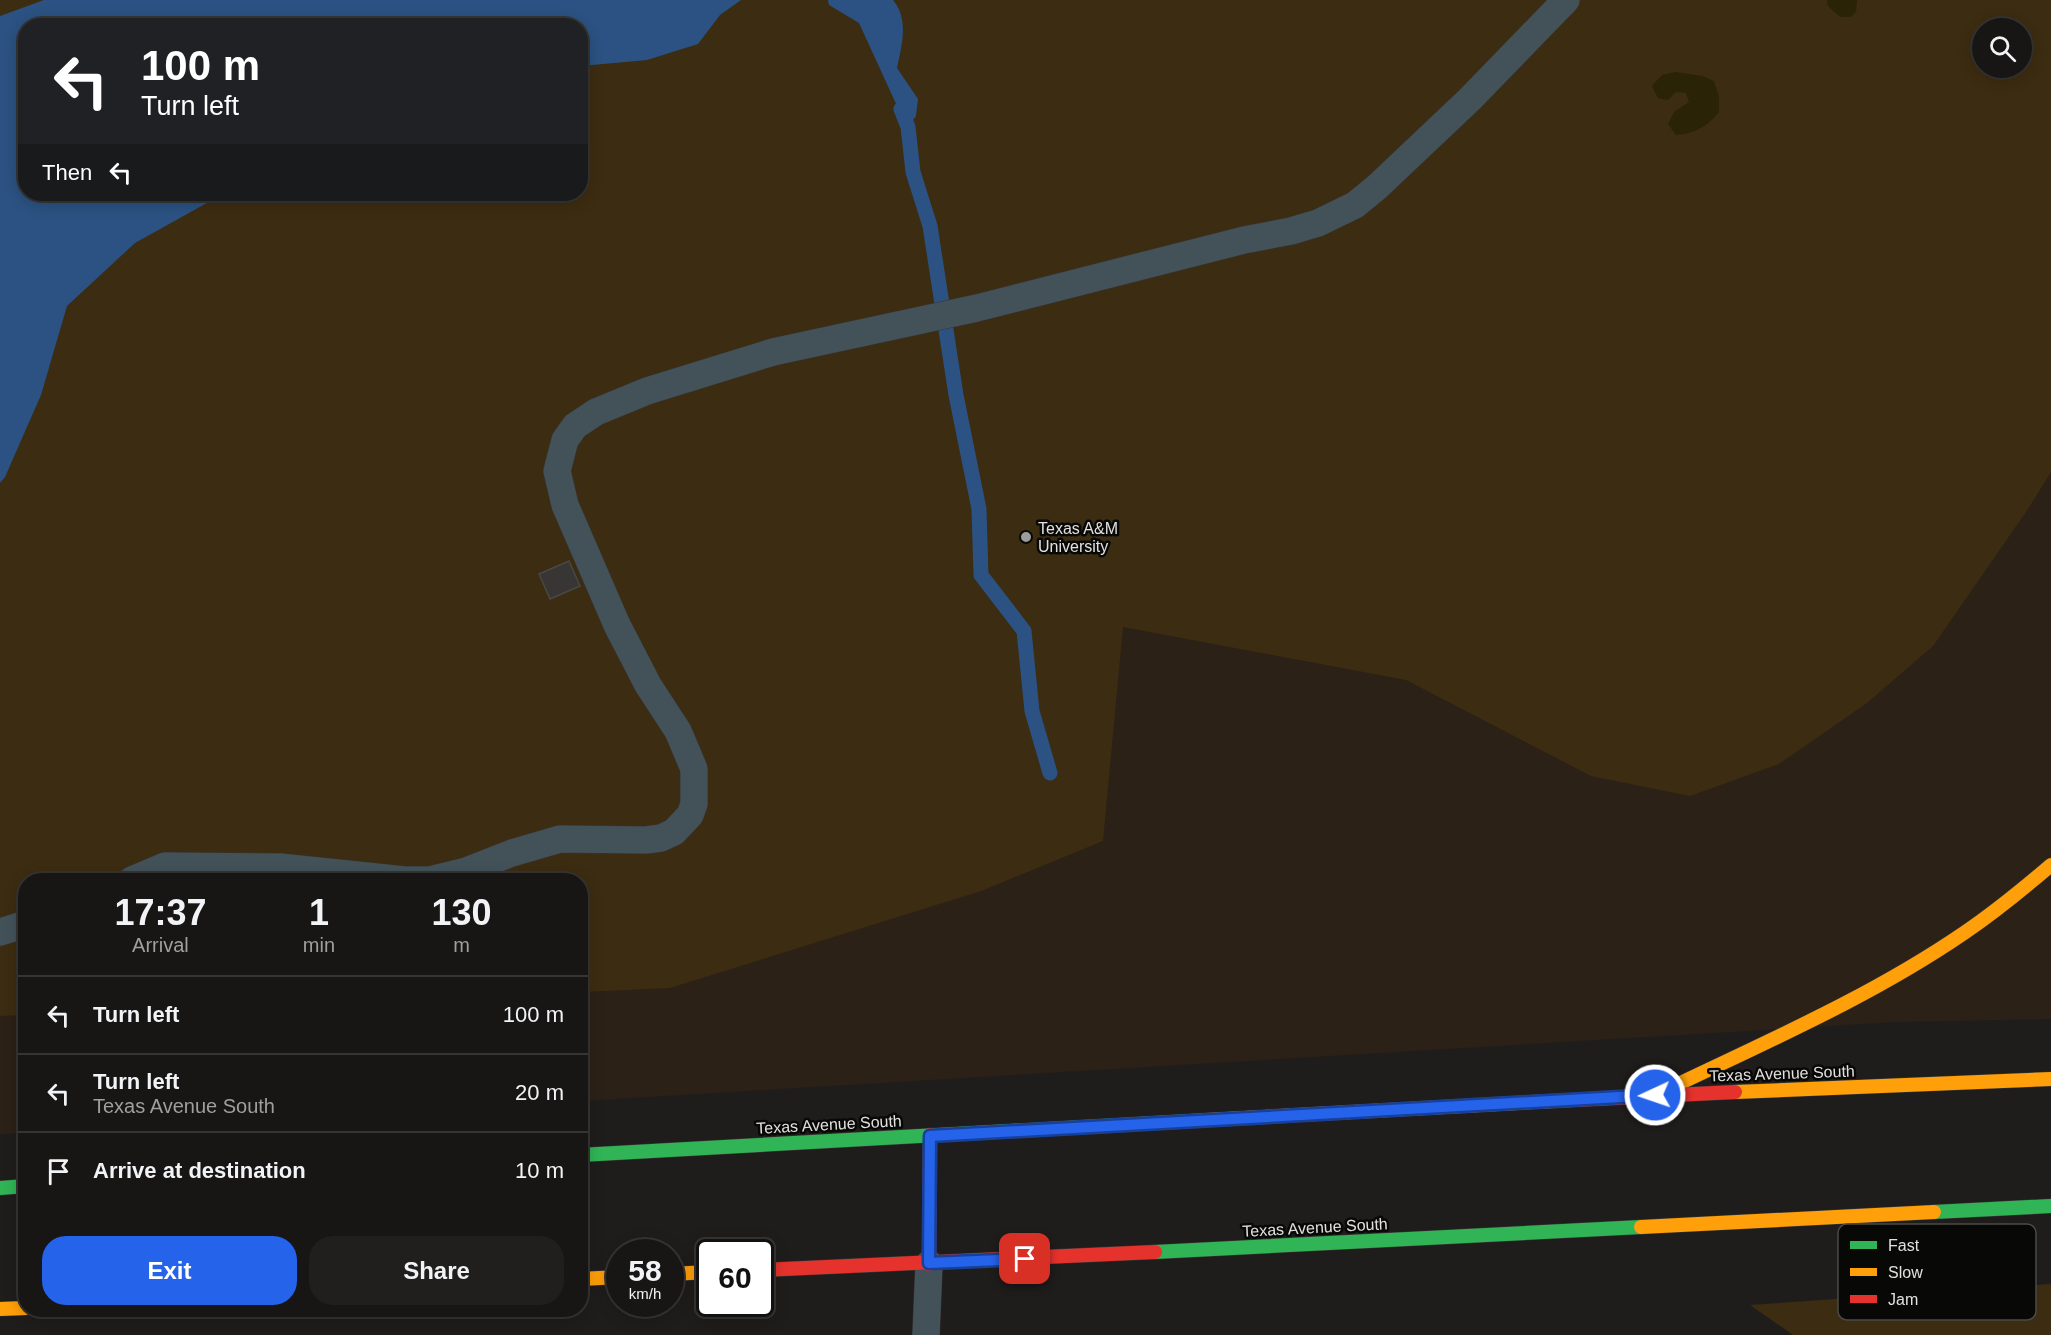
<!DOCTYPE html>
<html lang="en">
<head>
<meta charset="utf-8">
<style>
  :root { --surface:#171614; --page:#201f1d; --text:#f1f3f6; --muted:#9e9fa0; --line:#363534; --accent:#2563eb }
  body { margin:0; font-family:Helvetica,sans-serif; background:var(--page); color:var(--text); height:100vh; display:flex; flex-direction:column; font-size:22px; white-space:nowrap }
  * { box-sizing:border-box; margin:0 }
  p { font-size:20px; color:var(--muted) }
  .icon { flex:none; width:33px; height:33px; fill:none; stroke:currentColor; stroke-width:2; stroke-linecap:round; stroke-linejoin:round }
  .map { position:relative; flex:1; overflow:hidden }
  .sheet { position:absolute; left:18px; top:873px; width:570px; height:444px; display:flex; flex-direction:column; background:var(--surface); border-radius:24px; box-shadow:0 3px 15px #0003,0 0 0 2px var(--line) }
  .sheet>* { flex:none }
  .banner { position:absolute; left:18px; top:18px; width:570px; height:183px; border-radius:24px; box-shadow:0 3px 15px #0003,0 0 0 2px var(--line); background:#202124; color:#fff; overflow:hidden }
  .controls { position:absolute; left:1972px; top:18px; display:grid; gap:12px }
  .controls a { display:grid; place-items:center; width:60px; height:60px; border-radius:50%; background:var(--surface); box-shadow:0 3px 15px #0003,0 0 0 2px var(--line); font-size:30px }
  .speed { position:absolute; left:606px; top:1239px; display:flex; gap:12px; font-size:30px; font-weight:700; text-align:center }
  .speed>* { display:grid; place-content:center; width:78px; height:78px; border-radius:50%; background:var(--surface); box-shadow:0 3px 15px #0003,0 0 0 2px var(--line); line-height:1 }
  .speed small { font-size:15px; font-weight:400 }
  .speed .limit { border:3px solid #111; border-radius:9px; background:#fff; color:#111 }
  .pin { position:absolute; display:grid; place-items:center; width:51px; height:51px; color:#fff; margin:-26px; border-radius:12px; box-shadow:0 3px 9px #0006 }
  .me { position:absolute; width:66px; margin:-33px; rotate:267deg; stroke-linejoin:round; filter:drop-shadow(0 0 4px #0008) }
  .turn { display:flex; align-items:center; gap:21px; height:126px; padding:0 24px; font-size:27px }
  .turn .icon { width:78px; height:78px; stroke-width:2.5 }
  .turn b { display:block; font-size:42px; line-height:51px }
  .then { display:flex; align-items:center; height:57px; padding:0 24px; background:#0003; gap:12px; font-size:22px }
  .eta { display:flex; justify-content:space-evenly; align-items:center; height:102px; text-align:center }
  .eta b { font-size:36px; font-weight:600; line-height:42px }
  .cta { display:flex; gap:12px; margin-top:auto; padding:12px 24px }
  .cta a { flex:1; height:69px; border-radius:24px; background:var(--accent); color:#fff; font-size:24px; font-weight:600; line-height:69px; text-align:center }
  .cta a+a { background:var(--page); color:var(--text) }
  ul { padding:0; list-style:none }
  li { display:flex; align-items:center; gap:18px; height:78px; padding:0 24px; border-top:2px solid var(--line) }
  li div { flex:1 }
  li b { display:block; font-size:22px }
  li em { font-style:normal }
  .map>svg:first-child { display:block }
</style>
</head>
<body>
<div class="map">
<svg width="2051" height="1335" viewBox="0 0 2051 1335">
  <rect width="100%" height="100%" fill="#1f1d1b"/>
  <path fill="#2c2116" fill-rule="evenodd" d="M0 0H2051V1019L1895 1022 581 1101 580 880H26L25 1133 0 1134ZM26 26H580V194H26ZM1983 28H2022V68H1983Z"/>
  <path fill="#3c2c11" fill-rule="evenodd" d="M0 0H2051V472L2026 512 1933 646 1867 703 1779 764 1690 796 1591 776 1406 680 1123 627 1103 841 981 891 670 988 581 992 580 880H26L25 1015 0 1016ZM26 26H580V194H26ZM1983 28H2022V68H1983Z
    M2051 1284V1335H1793L1750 1305Z"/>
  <path fill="#2a2306" d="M1827 0H1857L1856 12 1851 17H1840L1828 6Z
    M1676 72 1702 76 1714 81 1719 97V112C1708 126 1694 134 1676 135L1668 124 1674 112 1689 102 1686 93 1676 92 1668 100 1658 98 1652 86 1662 75Z"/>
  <path fill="#2b5282" d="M44 0H741L720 15 698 44 647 60 581 66 580 26H26V194H223L135 243 67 306 41 395 5 477 0 483V16Z
    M828 0H893C909 19 902 45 897 68L918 99 916 116 908 127 901 123 897 106 859 23 829 5Z"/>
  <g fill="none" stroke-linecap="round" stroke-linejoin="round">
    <path stroke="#2b5282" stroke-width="15" d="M901 109 908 127 913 172 930 226 956 395 979 509 981 575 1024 631 1032 711 1050 773"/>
  </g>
  <path fill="#373635" stroke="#4a4846" stroke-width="1.5" d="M569 561 580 586 550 599 539 574Z"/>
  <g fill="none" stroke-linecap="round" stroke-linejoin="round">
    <g stroke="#3a3837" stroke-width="28">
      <path id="lane" d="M132 880 165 866 280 867 405 880H429L466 871 512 853 560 839 646 840 661 838 674 832 690 815 694 804V769L678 731 648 685 617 625 565 505 557 471 565 440 575 426 596 412 647 391 773 352 977 308 1244 240 1291 231 1318 223 1355 205 1377 187 1470 99 1566 0
        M0 932 26 924
        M926 1335 929 1264"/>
    </g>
    <g stroke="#3a3837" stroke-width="15">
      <path id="fast" d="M580 1155 1208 1120
        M0 1188 26 1186
        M1934 1212 2051 1206
        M1155 1252 1641 1227"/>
    </g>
    <g stroke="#3a3837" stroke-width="15">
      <path id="slow" d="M1668 1089C1768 1041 1872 996 1964 933 1995 912 2023 889 2051 865
        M1735 1092 2051 1079
        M1208 1120 1553 1101
        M1641 1227 1934 1212
        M670 1274 710 1272
        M580 1279 620 1277
        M0 1309 26 1308"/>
    </g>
    <g stroke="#3a3837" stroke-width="15">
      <path id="jam" d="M1553 1101 1735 1092
        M929 1264 930 1135
        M760 1270 1155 1252"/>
    </g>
    <use href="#lane" stroke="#435259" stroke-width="27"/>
    <use href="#fast" stroke="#30b455" stroke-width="14"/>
    <use href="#slow" stroke="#ff9f0a" stroke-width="14"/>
    <use href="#jam" stroke="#e5322d" stroke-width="14"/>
  </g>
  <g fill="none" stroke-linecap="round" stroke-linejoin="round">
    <g stroke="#184099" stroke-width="15">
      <path id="route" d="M1025 1259 929 1263 930 1136 1655 1095"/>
    </g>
    <use href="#route" stroke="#2563eb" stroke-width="10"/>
  </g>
  <circle fill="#9e9c9a" stroke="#080806" stroke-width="2" cx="1026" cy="537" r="6"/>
  <g text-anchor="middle" stroke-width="5" stroke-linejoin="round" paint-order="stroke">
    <g font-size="16" fill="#e3e1df" stroke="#080806" text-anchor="start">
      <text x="1038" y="534">Texas A&amp;M<tspan x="1038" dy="18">University</tspan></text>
    </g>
    <g font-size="16" fill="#e3e1df" stroke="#080806">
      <text transform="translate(1782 1073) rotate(-2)" y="6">Texas Avenue South</text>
      <text transform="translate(829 1124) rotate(-3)" y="6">Texas Avenue South</text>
      <text transform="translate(1315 1227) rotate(-3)" y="6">Texas Avenue South</text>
    </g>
  </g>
  <rect x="1838" y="1224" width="198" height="96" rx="9" fill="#080806" stroke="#4a4947" stroke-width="1.5"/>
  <rect x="1850" y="1241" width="27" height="8" fill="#30b455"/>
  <rect x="1850" y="1268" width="27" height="8" fill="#ff9f0a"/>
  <rect x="1850" y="1295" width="27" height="8" fill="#e5322d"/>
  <g font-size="16" fill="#e3e1df">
    <text x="1888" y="1251">Fast</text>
    <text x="1888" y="1278">Slow</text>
    <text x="1888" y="1305">Jam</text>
  </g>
</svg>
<div class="controls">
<a><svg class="icon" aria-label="search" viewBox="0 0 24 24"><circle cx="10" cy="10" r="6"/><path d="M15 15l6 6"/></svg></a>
</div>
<div class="speed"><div>58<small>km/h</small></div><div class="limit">60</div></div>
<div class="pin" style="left:1025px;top:1259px;background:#d93025"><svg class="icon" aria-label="arrive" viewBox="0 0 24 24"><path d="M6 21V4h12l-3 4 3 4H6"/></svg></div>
<svg class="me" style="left:1655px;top:1095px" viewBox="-20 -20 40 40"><circle r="17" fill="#2563eb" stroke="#fff" stroke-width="3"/><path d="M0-11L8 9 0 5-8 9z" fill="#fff"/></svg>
<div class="banner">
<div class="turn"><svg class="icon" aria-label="left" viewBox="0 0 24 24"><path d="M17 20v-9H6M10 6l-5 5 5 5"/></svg><div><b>100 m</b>Turn left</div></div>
<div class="then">Then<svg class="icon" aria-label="left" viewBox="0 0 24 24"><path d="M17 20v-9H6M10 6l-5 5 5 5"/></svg></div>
</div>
<section class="sheet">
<div class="eta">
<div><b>17:37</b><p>Arrival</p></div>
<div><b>1</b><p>min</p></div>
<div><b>130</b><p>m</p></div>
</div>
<ul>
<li><svg class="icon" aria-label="left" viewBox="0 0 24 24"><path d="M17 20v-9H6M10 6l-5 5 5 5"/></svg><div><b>Turn left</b></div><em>100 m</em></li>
<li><svg class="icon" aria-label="left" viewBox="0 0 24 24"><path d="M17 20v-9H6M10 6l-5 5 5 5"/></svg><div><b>Turn left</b><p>Texas Avenue South</p></div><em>20 m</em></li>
<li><svg class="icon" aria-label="arrive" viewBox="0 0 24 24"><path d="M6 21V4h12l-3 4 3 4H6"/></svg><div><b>Arrive at destination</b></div><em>10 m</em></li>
</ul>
<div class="cta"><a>Exit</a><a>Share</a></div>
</section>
</div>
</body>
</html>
